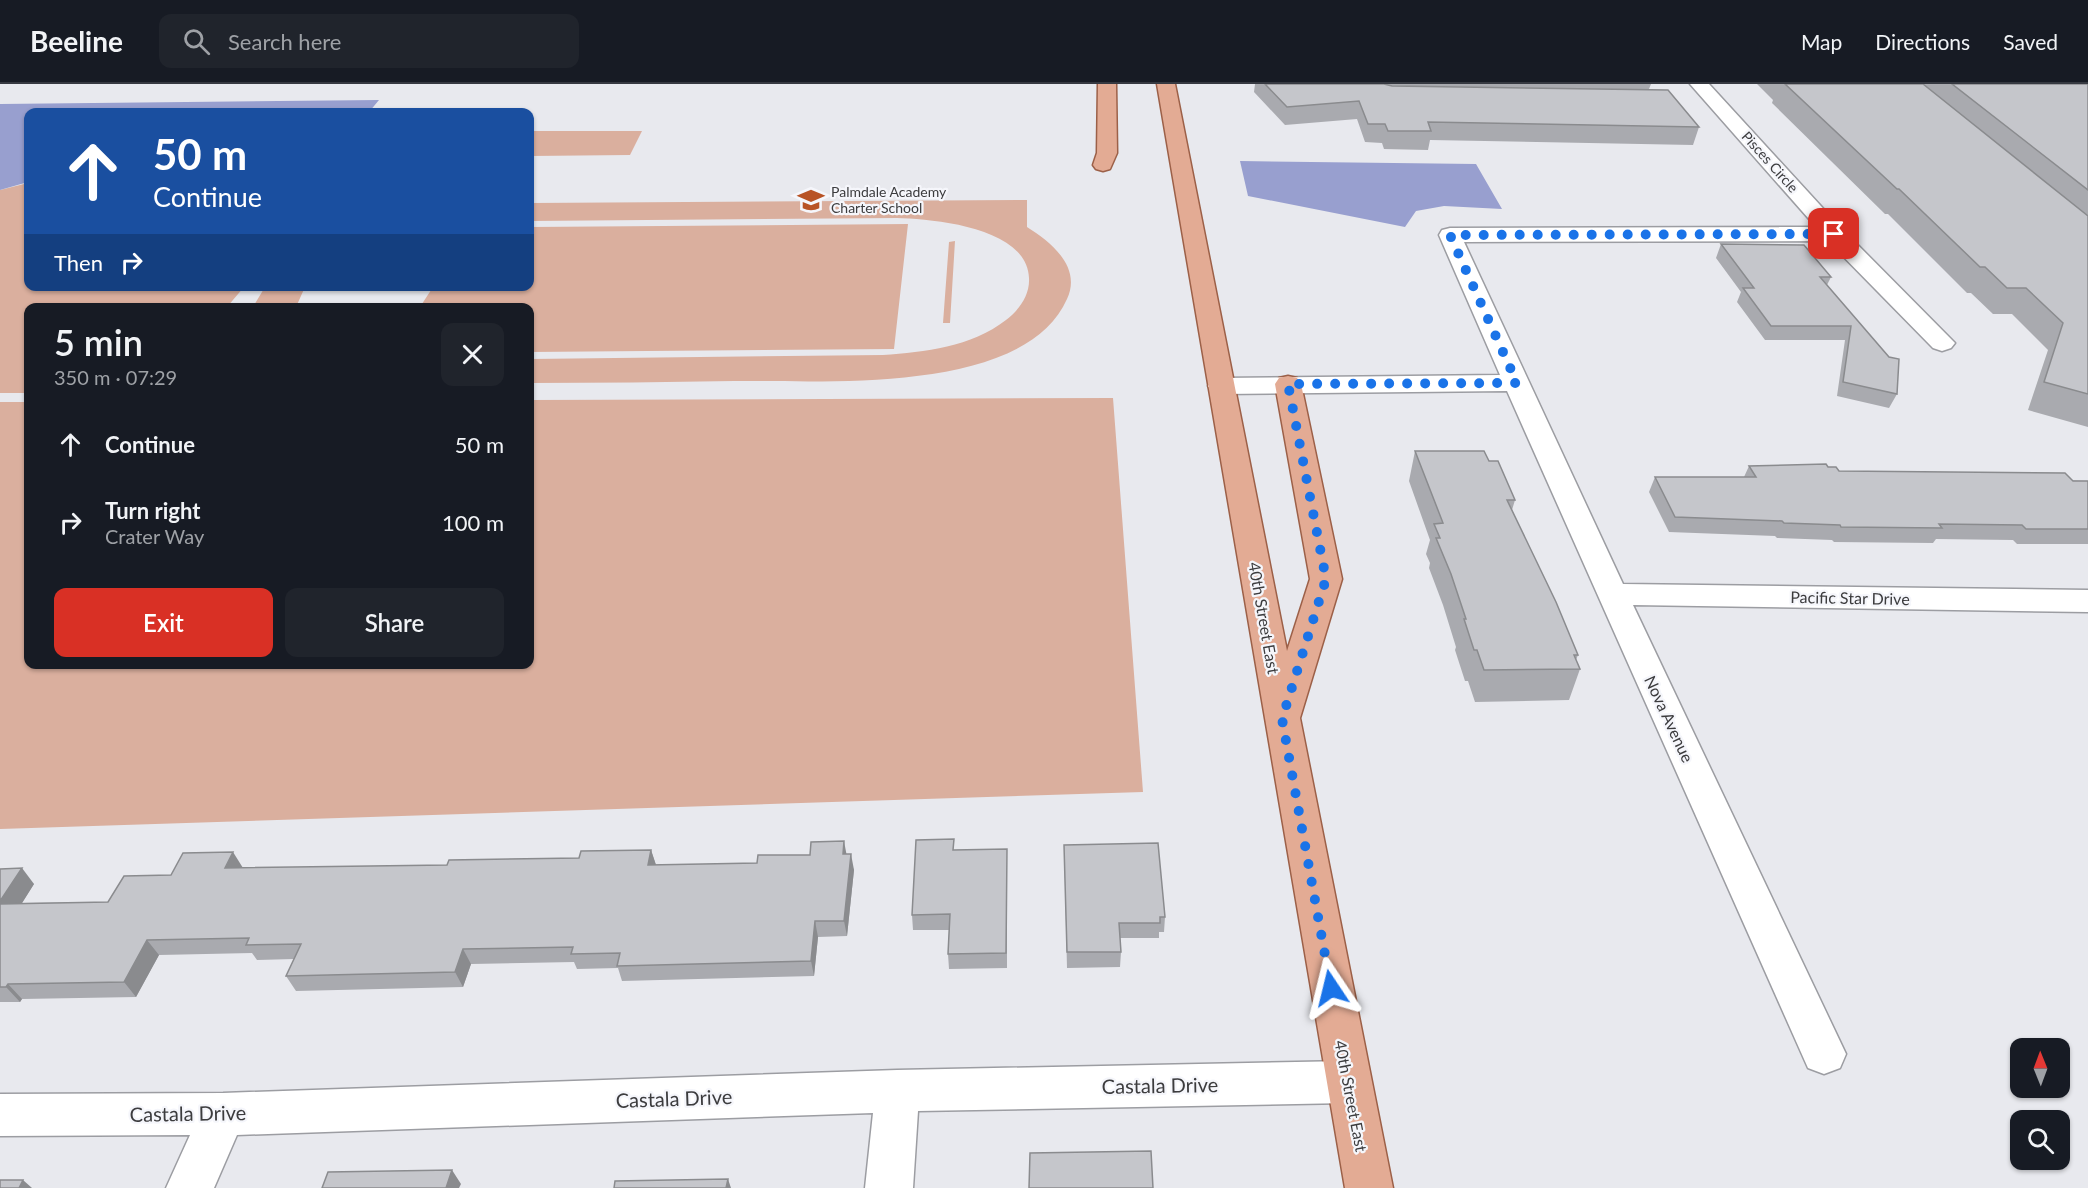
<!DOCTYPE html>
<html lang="en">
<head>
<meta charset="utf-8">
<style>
  :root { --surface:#171b24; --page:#20242c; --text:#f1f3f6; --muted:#9ea1a6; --line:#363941; --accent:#d93025 }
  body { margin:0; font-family:Lato,sans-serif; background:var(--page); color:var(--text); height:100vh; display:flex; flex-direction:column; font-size:22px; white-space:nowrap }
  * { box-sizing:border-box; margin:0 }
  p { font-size:20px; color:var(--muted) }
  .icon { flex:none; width:33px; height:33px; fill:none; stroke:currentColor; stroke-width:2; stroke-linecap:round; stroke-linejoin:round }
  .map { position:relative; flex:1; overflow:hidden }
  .panel { position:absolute; left:24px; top:219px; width:510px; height:366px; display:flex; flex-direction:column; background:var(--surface); border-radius:12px; box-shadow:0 2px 4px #0004 }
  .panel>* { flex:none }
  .top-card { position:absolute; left:24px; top:24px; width:510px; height:183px; border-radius:12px; box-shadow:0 2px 4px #0004; background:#1a4fa0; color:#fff; overflow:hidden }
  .needle { width:39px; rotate:359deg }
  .buttons { position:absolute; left:2010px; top:954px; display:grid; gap:12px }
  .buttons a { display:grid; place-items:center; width:60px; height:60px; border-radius:12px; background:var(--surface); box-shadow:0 2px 4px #0004; font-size:30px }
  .pin { position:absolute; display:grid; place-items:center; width:51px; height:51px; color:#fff; margin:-26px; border-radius:12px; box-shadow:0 3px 9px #0006 }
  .me { position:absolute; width:66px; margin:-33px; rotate:350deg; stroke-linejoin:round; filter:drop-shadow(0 0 4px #0008) }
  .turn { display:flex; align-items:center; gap:21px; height:126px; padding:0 30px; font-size:27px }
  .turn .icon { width:78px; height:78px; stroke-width:2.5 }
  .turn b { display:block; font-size:42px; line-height:51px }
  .then { display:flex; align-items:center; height:57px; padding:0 30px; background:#0003; gap:12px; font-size:22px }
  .round { display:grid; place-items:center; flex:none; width:63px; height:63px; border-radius:12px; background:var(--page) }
  .summary { display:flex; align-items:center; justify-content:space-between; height:102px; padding:0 30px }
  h1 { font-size:36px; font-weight:600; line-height:45px }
  .button { display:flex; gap:12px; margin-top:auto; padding:12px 30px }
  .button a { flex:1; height:69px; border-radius:12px; background:var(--accent); color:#fff; font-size:24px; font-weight:600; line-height:69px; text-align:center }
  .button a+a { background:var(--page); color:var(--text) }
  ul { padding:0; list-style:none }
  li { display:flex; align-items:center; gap:18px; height:78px; padding:0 30px }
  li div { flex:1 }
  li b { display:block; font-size:22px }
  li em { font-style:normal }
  header { display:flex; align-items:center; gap:36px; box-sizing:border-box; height:84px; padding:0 30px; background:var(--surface); border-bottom:2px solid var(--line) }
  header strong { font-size:28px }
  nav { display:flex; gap:33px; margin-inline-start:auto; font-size:21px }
  .search { width:420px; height:54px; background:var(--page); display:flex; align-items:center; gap:15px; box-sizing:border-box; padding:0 21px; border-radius:12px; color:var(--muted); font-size:22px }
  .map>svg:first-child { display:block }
</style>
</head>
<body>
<header>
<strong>Beeline</strong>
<div class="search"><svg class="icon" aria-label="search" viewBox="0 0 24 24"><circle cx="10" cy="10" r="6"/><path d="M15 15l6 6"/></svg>Search here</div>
<nav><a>Map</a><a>Directions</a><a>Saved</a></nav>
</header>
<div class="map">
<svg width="2088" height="1104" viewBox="0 0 2088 1104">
  <rect width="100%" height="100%" fill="#e8e9ee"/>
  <path fill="#daaf9e" d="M530 47H642L630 71 530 72Z
    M28 99V202L244 203 227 223 28 224V309H0V106Z
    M1027 116V143C1051 158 1082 183 1067 215 1024 312 822 296 734 297 666 298 598 299 530 299V275L883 271C925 268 971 263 1006 236 1019 226 1030 211 1029 194 1027 143 933 135 897 134L530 137V119Z
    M908 140 894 265 530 268V224L420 223 433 203 530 202V143Z
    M955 157 950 239H943L949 158Z
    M265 203V202L305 203 296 223H253Z
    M1113 314 1143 708 0 745V318H28V580H530V316Z"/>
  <path fill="#989fcf" d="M379 16 369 28H28V98L0 106V20Z
    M1240 77 1476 80 1502 125 1444 122 1416 127 1405 143 1248 112Z"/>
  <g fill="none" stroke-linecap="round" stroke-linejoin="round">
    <g stroke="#9c9da2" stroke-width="3">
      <path id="minor" d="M1690 0H1709L1842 145 1955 259 1951 264 1942 267 1933 264 1828 157 1464 158 1623 500 2088 506V528L1633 521 1846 970 1840 984 1824 990 1808 984 1507 307 1221 310 1212 308 1208 302 1212 296 1221 294 1500 291 1439 151 1442 146 1450 144 1816 143Z
        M1348 977 1364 983 1370 998 1364 1013 1348 1019 918 1027 913 1104H865L873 1029 237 1051 214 1104H166L190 1051 0 1052V1010L223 1009 897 986Z"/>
    </g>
    <g stroke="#9c6048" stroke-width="3">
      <path id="major" d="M1098 0H1116L1117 69 1110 85 1103 87 1096 85 1093 81 1097 69Z
        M1157 0H1175L1287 567 1310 495 1275 300 1279 294 1288 292 1297 294 1301 300 1342 495 1300 634 1393 1104H1345Z"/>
    </g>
    <use href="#minor" fill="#fff" fill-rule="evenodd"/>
    <use href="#major" fill="#e3ab94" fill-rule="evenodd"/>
  </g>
  <path fill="#a9aaaf" d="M1255 0H1651L1649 5 1699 43 1693 61 1430 56 1428 66 1384 65 1382 59 1365 58 1357 35 1285 41 1254 8Z
    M1757 0H2088V343L2028 326 2048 266 2012 230H1993L1971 209H1967L1888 130H1885L1772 19 1773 16Z
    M1721 160 1831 193 1827 201 1897 310 1889 324 1837 312 1845 256H1765L1737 218 1741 208 1716 174Z
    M1415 367 1489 377 1515 416 1512 426 1578 571 1576 576 1580 585 1569 616 1475 618 1468 597H1465L1455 566 1456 563 1443 521 1429 484 1430 479 1426 470 1430 456 1409 397Z
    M1749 382 1828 383 1839 387 2088 397V460H2017L2013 456 1936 455 1933 459 1834 458 1832 456 1777 454 1775 452 1669 448 1649 408 1655 393H1744Z
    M1064 761 1165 833 1164 848H1159V854H1120L1121 868 1120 883 1067 884Z
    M651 766 656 781 757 779 846 770 854 786 847 852 818 853 814 892 622 897 618 884 577 885 574 878 471 880 463 903 296 907 286 892 294 875 257 876 252 869 159 871 136 913 22 915 20 918H0V785L34 800 22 819 108 818 171 791 243 784 447 781 579 774Z
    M955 766 1007 781V884L949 885 948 870 949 846H913L912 831Z"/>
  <path fill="#8a8b8e" d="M844 757 847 773 843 770Z
    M651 766 656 781H648Z
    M233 768 243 784H225Z
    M851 770 854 786 847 852 844 837Z
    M22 784 34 800 12 835 0 822V817Z
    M815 837 818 853 814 892 811 877Z
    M147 856 159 871 136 913 124 898Z
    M463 865 471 880 463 903 455 888Z
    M8 900 22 915 20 918 6 903Z
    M452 1086 461 1100 459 1104H446Z
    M728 1095 731 1104H726Z
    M23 1096 32 1104H19Z"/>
  <path fill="#c5c6cb" stroke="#8a8b8e" stroke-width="1.5" d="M1265 0H1384L1392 2 1668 6 1699 43 1428 38 1431 47H1388L1385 40H1368L1359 17 1287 23Z
    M1785 0H1923L2088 132V310L2044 298 2063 239 2026 204H2007L1985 183H1980L1899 105H1897Z
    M1952 0H2088V106Z
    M1721 160 1804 161 1831 193H1820L1889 273 1899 275 1897 310 1843 298 1851 242H1771L1743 204H1754Z
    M1415 367H1484L1489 377H1498L1515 416H1507L1556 518 1578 571H1574L1580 585 1484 586 1477 566H1474L1464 535H1466L1451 490 1436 454H1440L1434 440 1443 439Z
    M1826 380 1828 383H1836L1839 387 2065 389 2073 397H2088V445H2026L2022 441 1939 440 1942 444 1841 443 1840 441 1784 439 1782 437 1675 433 1655 393H1756L1749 382Z
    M954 755 953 766 1007 765 1006 869 948 870 950 830 912 831 916 756Z
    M844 757 843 770H851L844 837H815L811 877 617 882 620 869 571 870 573 863 463 865 455 888 286 892 301 860 246 861 249 854 147 856 124 898 8 900 6 903H0V820L108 818 124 792 171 791 183 769 233 768 225 784 447 781 449 776 579 774 581 767 651 766 648 781 757 779 758 771H810L811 758Z
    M1158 759 1165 833H1160V839H1119L1121 868H1067L1064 761Z
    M22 784 0 817V785Z
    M1151 1067 1153 1104H1029L1030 1069Z
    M452 1086 446 1104H322L328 1088Z
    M728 1095 726 1104H614L615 1097Z
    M0 1096H23L19 1104H0Z"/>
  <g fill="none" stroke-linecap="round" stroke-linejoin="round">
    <path stroke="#1a73e8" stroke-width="10" stroke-dasharray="0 18" d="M1331 904 1282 635 1326 495 1288 300 1517 299 1450 151 1834 150"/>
  </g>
  <defs>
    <g id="school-bare" transform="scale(2.07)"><path d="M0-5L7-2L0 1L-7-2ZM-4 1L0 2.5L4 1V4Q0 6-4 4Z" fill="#b85325" stroke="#f5f6fb" stroke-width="2.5" paint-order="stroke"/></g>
  </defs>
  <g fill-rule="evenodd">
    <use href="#school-bare" x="811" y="116"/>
  </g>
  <g text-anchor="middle" stroke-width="4.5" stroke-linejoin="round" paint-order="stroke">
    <g font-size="14" fill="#3c3c3e" stroke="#f5f6fb">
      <text transform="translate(1770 78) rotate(48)" y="5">Pisces Circle</text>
    </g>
    <g font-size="14" fill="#3c3c3e" stroke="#f5f6fb" text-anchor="start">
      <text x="831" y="113">Palmdale Academy<tspan x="831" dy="16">Charter School</tspan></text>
    </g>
    <g font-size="16" fill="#3c3c3e" stroke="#f5f6fb">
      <text transform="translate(1850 514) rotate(1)" y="6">Pacific Star Drive</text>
      <text transform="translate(1264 534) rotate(80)" y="6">40th Street East</text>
      <text transform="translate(1669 635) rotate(65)" y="6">Nova Avenue</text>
      <text transform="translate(1351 1012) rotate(79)" y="6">40th Street East</text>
    </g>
    <g font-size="20" fill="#3c3c3e" stroke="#f5f6fb">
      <text transform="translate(1160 1002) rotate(-1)" y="7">Castala Drive</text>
      <text transform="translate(674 1015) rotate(-2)" y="7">Castala Drive</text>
      <text transform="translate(188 1030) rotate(-1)" y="7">Castala Drive</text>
    </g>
  </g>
</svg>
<div class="buttons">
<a><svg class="needle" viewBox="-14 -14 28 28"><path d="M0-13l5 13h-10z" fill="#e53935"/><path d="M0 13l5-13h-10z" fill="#9ea1a6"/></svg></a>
<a><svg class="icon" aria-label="search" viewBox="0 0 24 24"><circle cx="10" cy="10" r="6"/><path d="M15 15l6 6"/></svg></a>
</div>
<div class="pin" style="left:1834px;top:150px;background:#d93025"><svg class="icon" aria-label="arrive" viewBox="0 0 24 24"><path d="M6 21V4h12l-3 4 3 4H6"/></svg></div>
<svg class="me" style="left:1331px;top:904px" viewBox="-20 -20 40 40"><path d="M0-17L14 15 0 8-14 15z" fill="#1a73e8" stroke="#fff" stroke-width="4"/></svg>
<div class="top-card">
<div class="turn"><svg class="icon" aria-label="ahead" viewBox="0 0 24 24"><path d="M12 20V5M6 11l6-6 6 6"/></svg><div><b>50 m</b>Continue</div></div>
<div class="then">Then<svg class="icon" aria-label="right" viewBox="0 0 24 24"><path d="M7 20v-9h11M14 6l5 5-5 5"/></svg></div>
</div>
<section class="panel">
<div class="summary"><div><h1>5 min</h1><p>350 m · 07:29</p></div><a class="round"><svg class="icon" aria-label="close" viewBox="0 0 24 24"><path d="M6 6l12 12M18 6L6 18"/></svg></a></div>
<ul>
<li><svg class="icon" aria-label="ahead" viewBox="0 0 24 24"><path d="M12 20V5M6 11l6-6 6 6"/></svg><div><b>Continue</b></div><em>50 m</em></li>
<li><svg class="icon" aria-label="right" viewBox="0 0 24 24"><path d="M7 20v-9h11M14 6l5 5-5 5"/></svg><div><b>Turn right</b><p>Crater Way</p></div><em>100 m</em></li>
</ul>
<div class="button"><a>Exit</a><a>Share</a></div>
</section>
</div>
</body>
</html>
